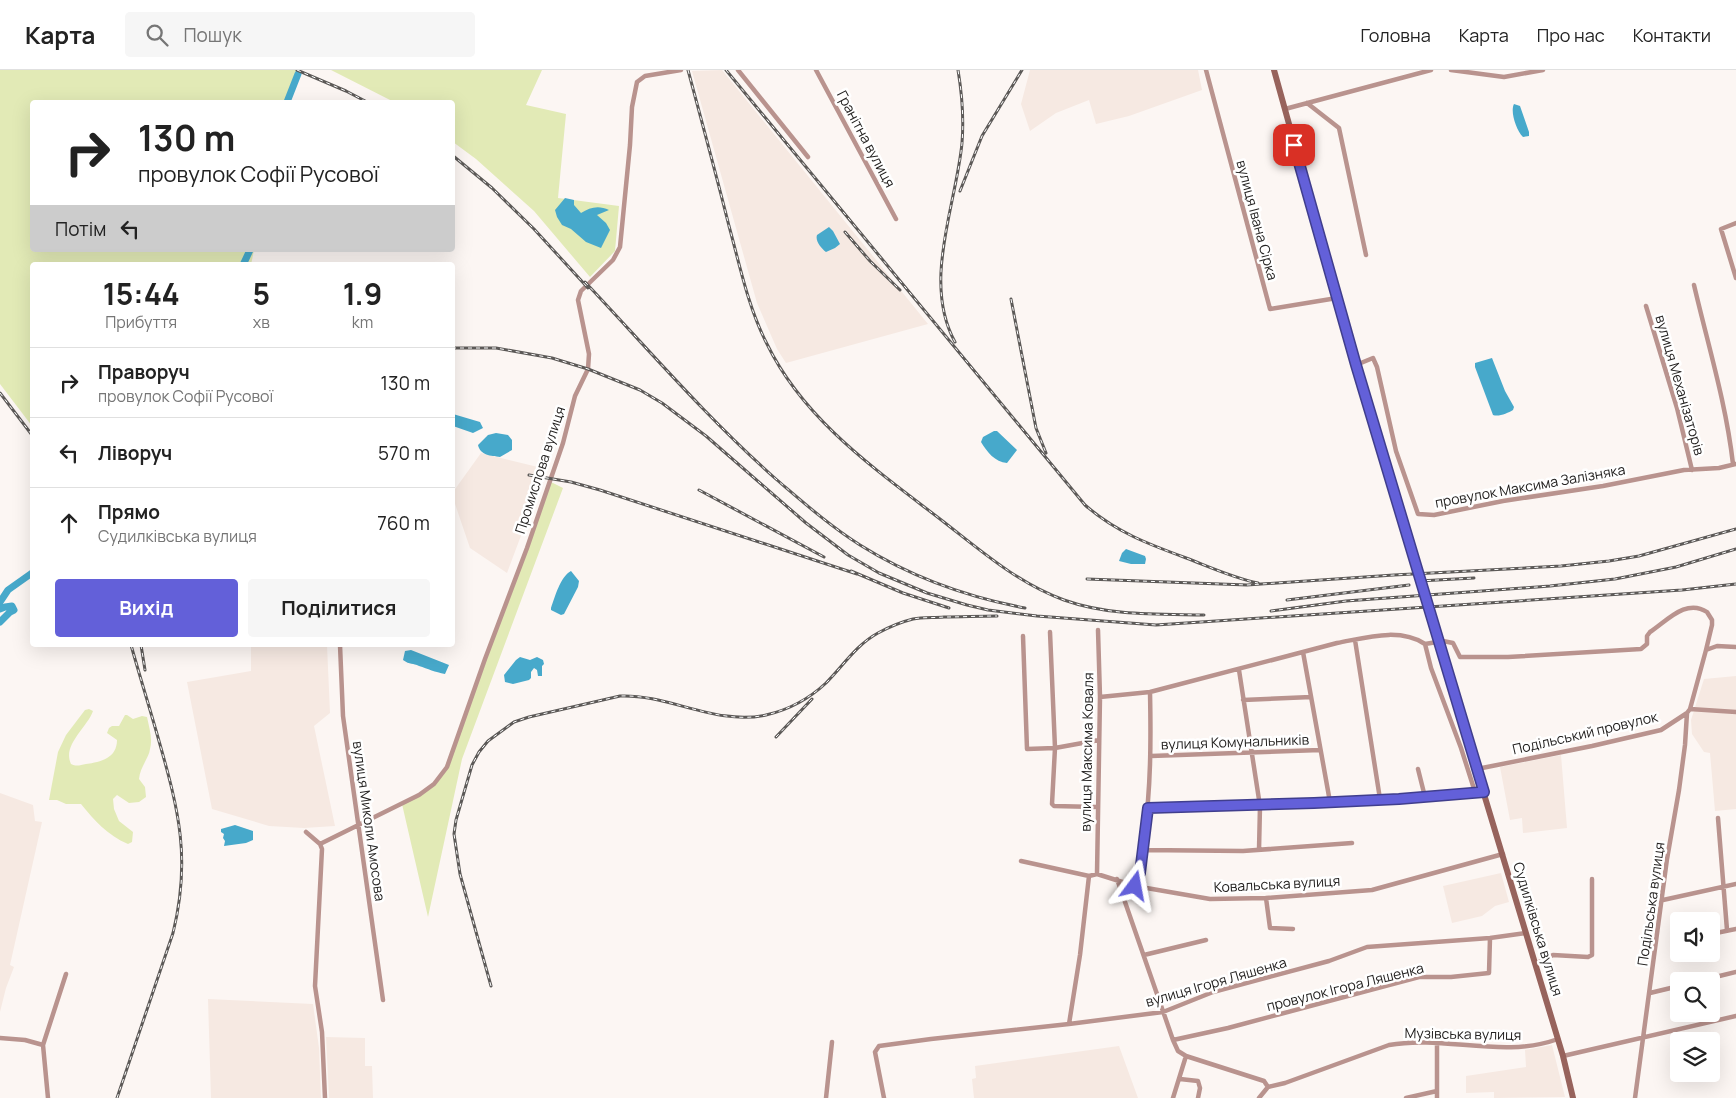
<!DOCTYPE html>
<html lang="uk">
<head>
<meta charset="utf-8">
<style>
  :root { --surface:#fff; --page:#f6f6f6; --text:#222; --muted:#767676; --line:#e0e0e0; --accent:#6360d9 }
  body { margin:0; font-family:Manrope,sans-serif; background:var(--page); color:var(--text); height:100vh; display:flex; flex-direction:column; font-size:19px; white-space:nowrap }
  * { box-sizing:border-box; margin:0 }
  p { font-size:16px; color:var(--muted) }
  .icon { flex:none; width:28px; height:28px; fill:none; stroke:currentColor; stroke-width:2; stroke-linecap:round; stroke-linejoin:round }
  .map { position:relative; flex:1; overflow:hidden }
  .details { position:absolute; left:30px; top:192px; width:425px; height:385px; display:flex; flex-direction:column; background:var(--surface); border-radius:5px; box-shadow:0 5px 20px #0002 }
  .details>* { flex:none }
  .guide { position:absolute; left:30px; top:30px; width:425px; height:152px; border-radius:5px; box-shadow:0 5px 20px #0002; background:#fff; color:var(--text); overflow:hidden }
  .controls { position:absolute; left:1670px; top:842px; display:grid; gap:10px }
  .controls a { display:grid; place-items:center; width:50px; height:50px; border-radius:5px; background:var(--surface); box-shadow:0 5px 20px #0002; font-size:25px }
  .pin { position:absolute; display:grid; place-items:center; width:42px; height:42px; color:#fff; margin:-21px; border-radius:10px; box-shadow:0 2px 8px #0006 }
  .me { position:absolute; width:55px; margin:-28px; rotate:13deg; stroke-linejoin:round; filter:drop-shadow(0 0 4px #0008) }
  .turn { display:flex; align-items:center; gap:18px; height:105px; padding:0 25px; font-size:22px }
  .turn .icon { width:65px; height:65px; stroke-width:2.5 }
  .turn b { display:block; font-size:35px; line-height:42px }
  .then { display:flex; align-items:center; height:48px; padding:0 25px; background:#0003; gap:10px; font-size:19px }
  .eta { display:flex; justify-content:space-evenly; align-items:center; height:85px; text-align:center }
  .eta b { font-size:30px; font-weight:700; line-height:35px }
  .action { display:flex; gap:10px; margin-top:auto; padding:10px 25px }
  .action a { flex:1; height:58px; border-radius:5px; background:var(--accent); color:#fff; font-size:20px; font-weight:700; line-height:58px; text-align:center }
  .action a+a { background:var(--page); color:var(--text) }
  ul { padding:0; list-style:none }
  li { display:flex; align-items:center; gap:15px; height:70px; padding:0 25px; border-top:1px solid var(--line) }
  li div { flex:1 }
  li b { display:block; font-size:19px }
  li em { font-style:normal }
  header { display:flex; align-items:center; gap:30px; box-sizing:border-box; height:70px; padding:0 25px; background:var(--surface); border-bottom:1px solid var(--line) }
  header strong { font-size:24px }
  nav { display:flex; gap:28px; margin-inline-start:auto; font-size:18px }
  .search { width:350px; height:45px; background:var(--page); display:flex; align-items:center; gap:12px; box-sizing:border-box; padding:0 18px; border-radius:5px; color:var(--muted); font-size:19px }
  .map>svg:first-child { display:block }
</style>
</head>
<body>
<header>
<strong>Карта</strong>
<div class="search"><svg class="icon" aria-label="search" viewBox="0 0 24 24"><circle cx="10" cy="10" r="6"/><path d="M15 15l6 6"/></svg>Пошук</div>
<nav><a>Головна</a><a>Карта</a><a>Про нас</a><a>Контакти</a></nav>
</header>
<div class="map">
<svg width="1736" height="1028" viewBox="0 0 1736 1028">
  <rect width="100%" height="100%" fill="#fcf6f3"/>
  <path fill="#f6e9e2" d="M722 0 928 254 786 293 777 279 757 233 692 1Z
    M1030 0H1198L1202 20 1129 46 1096 54 1089 30 1056 43 1030 61 1021 34Z
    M481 383 546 399 507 503 470 478 453 428V422Z
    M251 575H327L330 643 314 656 335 756 304 758 269 756 212 739 187 612 251 601Z
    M1736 606V739L1715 741 1710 683 1704 682 1692 664 1691 650 1704 609Z
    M1561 685 1567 758 1523 763 1522 748 1510 750 1500 697Z
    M0 723 33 735 35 751 42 752 10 895 14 897 6 918 0 942Z
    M1501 803 1509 832 1495 836 1482 846 1452 853 1443 816Z
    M208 929 313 934 319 978 321 1028H211Z
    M326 967 365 968V996H372L373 1028H329Z
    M1552 975 1565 1027 1494 1028V1022L1466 1023V1006L1526 997 1525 980Z
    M1119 976 1138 1028H974L972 1009 976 1008 975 996Z"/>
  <path fill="#e2eab6" d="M0 0H297L289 32H32V180H254L251 195H32V356L0 314Z
    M331 0H542L526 35 566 44 558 128 619 136 615 181 590 207 534 141 476 89 453 72 452 32H394Z
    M551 412 563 418 462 689 428 847 402 734 419 725 442 705Z
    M89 639 93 641C87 658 62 675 71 694 77 697 80 695 86 694 101 692 117 688 117 670L107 663 109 658 112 656H119L125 645H127L133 649 142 646 147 647C149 657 153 669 150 679 149 688 140 697 139 709L145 717 146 727 139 732 129 733 117 725 113 729 114 739 119 751 133 762 132 772 128 774C107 765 95 751 81 734H66L57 730H49L58 682 66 665 85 640Z"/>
  <path fill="#47a9cb" d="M1514 34 1520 36 1529 62V66L1523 67C1516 60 1510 41 1514 34Z
    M565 128 574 130V135L581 143C590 137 599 135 609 140L597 145 606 153 610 160 601 178 586 172 571 159 562 155 557 147 555 140Z
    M829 157 833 161 840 174 835 178 826 182C821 178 815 171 817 165Z
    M1492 288 1505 321 1514 337 1513 340C1508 343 1499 347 1493 345L1475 297V293Z
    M453 344 480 352 483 358 473 363 453 356Z
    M994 361H997L1017 380 1007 393C995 392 987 382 981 372L983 367Z
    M496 363 508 365 512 370V380L500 387C491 386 480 385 478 375L488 365Z
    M1126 479 1145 486 1146 489 1145 494H1131L1119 491 1122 483Z
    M571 501 579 511 578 517 564 544 561 545 551 540V538C555 527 560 507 571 501Z
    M411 580 449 595 445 604C435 602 428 599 419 596 413 593 410 595 403 590L405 581Z
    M520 587 530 590 537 587 543 590 544 594 542 596V606H538L537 600 534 598 531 602V608L529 610 513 614 505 612 504 605 516 590Z
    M235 755 253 761V770L246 773 224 776 225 771 223 768 224 764 221 762V759Z"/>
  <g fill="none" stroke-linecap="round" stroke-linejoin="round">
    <path stroke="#47a9cb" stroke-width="7" d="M287 32 298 4
      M243 195 250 180
      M0 532 8 520 32 503
      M0 539 5 537 12 536 14 540 10 542 0 552"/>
    <path stroke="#b9938e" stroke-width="4.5" d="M738 0 808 87
      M816 0 896 149
      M1206 0 1270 239 1337 228
      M1451 0 1504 7 1543 0
      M1307 33 1339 58 1366 185
      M1285 39 1431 0
      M1736 153 1721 159 1736 208
      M1694 215C1708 275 1726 333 1733 394
      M1646 236 1677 338 1692 400
      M1356 295 1373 288 1377 297 1396 381 1418 444 1434 445 1503 431 1603 416 1684 400 1719 398 1736 394
      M1050 562 1055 678 1052 734 1054 736 1097 737
      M1023 566 1027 679 1055 678 1099 670
      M1355 570 1380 729
      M1425 574 1443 571 1453 573 1460 587H1508L1641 579 1647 574V566L1650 562C1667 551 1686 528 1707 542L1712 550V555L1706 580
      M1425 574 1431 598 1461 678 1475 722
      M340 575 343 646 383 930
      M1303 582 1330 732
      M1239 600 1260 736 1259 780
      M1100 627 1150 622 1337 573C1365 568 1399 557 1425 574
      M1243 630 1311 627
      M1690 639 1736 642
      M1151 686 1320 680
      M1418 699 1425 727
      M1477 699 1592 676 1661 660 1687 643 1690 639 1706 580 1717 576 1736 577
      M1148 738 1314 733 1399 729 1484 722
      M1718 748 1727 860
      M306 762 320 774 322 779 315 916 322 962 325 1028
      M320 774 419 725 434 714 447 697 485 589 527 478 563 373 575 326 588 299 589 284 578 230 581 221 613 190 620 177 630 75 632 37 637 12 645 6 681 0
      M1143 780 1243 781 1352 773
      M1021 791 1089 806 1097 804 1135 816 1210 829 1266 828 1372 820 1503 784
      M1097 804 1100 627 1098 560
      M1117 809 1173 970 1178 981 1186 986 1173 1028
      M1135 816C1141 800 1142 783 1144 767 1151 718 1151 670 1150 622
      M1266 828 1270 858 1293 859
      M1663 830 1736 814
      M1711 864 1736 859
      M1144 885 1206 870
      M1535 894 1553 885 1588 887 1592 885V809
      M1699 911 1736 902
      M1650 923 1679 916
      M1069 954 1080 885 1089 806
      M0 968 25 970 43 975 48 1028
      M1173 970 1228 958 1419 907H1451L1489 903 1490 868
      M1437 972V1028
      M43 975 66 904
      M1186 986 1264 1011 1268 1017
      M1563 986 1736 946
      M1180 1009 1198 1011 1200 1018 1198 1028
      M826 1028 832 972
      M884 1028 875 982 879 976 931 969 1069 954 1163 942 1213 922 1329 891 1367 877 1490 868 1526 863
      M1259 1028 1268 1017 1285 1013 1389 975C1445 965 1503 989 1558 969
      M1406 1028 1437 1021
      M1635 1028 1667 789 1679 720 1685 675 1687 643"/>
    <path stroke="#97635c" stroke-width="6" d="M1274 0 1356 295 1410 479
      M1442 585 1563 986 1573 1028"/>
    <g stroke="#5c5957" stroke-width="3">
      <path id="rail" d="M297 0 346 21 367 32
        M688 0C702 52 716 104 729 156 740 196 748 237 767 274 804 350 875 399 940 449 979 479 1017 513 1064 530 1109 546 1156 544 1204 545
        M726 0 1085 435C1117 463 1151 475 1189 489 1212 498 1234 508 1258 513
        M452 85 492 118 534 159 588 218
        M960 121 982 66 1022 0
        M845 162 870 191 900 220
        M585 212C648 279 708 349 777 410 804 433 830 456 860 475 911 507 967 527 1025 538
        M1011 229 1036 358 1046 383
        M955 272C922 212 956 136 962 73 964 48 962 24 958 0
        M452 278H496L552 288 588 299 640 320 662 333 706 366 806 453 848 485 879 503 927 523 967 535 988 540 1037 546 1156 555 1682 520 1736 514
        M0 323 32 365
        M529 405 571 412 600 420 857 504
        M699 420 824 487
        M851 501 903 523 949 538
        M1087 509 1247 515 1394 505 1561 496 1609 491 1639 486 1736 459
        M1419 511 1474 508
        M1287 530 1409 515
        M1271 541 1346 531 1550 516 1615 509 1676 497 1736 479
        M141 575 145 600
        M776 667 812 629
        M491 916 460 804 454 764 456 750 472 695 479 682 488 671 514 652 529 647 620 626C669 624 716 656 766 645 788 640 810 628 826 613 843 596 856 575 878 563 889 557 901 552 913 549 923 547 934 548 944 547 961 547 979 546 997 546
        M117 1028 173 863C191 790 179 741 159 671 150 639 140 607 131 575"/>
    </g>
    <use href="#rail" stroke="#fff" stroke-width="1" stroke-dasharray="4" stroke-linecap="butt"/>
    <path stroke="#97635c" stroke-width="6" d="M1410 479 1442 585"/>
  </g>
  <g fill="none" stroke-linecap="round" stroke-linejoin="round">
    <g stroke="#403e8d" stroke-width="12">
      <path id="route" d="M1135 816 1140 803 1148 738 1314 733 1399 729 1484 722 1356 295 1294 75"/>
    </g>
    <use href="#route" stroke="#6360d9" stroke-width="9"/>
  </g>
  <g text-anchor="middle" stroke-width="5" stroke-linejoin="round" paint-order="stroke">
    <g font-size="14" fill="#242221" stroke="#fff">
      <text transform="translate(866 69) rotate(62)" y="5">Гранітна вулиця</text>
      <text transform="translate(1257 150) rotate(75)" y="5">вулиця Івана Сірка</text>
      <text transform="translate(1680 315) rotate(74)" y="5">вулиця Механізаторів</text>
      <text transform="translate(540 400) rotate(-72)" y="5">Промислова вулиця</text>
      <text transform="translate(1530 416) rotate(-10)" y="5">провулок Максима Залізняка</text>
      <text transform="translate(1585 663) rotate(-13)" y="5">Подільський провулок</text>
      <text transform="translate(1235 672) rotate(-2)" y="5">вулиця Комунальників</text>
      <text transform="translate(1087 682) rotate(-89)" y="5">вулиця Максима Коваля</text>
      <text transform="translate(369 751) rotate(82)" y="5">вулиця Миколи Амосова</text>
      <text transform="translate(1277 814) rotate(-3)" y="5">Ковальська вулиця</text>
      <text transform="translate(1651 834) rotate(-82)" y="5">Подільська вулиця</text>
      <text transform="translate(1538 859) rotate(73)" y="5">Судилківська вулиця</text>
      <text transform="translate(1216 912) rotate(-16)" y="5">вулиця Ігоря Ляшенка</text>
      <text transform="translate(1345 917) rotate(-14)" y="5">провулок Ігора Ляшенка</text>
      <text transform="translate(1463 964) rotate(1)" y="5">Музівська вулиця</text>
    </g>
  </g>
</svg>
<div class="controls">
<a><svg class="icon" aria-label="sound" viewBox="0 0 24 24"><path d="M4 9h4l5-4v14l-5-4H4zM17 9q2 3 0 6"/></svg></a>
<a><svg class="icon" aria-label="search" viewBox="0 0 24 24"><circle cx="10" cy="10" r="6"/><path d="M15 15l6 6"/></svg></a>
<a><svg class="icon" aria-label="layers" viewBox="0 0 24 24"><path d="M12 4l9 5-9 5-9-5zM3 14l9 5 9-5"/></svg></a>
</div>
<div class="pin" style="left:1294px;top:75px;background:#d93025"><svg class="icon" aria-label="arrive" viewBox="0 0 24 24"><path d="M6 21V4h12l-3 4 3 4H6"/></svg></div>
<svg class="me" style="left:1135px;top:816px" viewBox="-20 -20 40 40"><path d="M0-17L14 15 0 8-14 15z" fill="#6360d9" stroke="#fff" stroke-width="4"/></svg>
<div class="guide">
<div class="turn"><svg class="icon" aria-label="right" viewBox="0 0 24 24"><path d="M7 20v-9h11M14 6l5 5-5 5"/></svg><div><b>130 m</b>провулок Софії Русової</div></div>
<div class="then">Потім<svg class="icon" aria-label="left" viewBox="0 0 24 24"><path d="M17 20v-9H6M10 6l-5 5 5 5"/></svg></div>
</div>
<section class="details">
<div class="eta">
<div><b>15:44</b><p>Прибуття</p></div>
<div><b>5</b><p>хв</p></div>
<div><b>1.9</b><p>km</p></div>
</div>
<ul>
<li><svg class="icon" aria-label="right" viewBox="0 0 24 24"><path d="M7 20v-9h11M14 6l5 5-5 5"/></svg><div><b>Праворуч</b><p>провулок Софії Русової</p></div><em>130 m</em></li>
<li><svg class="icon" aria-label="left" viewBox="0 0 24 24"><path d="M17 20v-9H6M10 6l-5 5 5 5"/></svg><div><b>Ліворуч</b></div><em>570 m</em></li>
<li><svg class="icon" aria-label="ahead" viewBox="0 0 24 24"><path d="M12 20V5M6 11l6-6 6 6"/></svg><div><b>Прямо</b><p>Судилківська вулиця</p></div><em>760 m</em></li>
</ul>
<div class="action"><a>Вихід</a><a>Поділитися</a></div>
</section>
</div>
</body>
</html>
